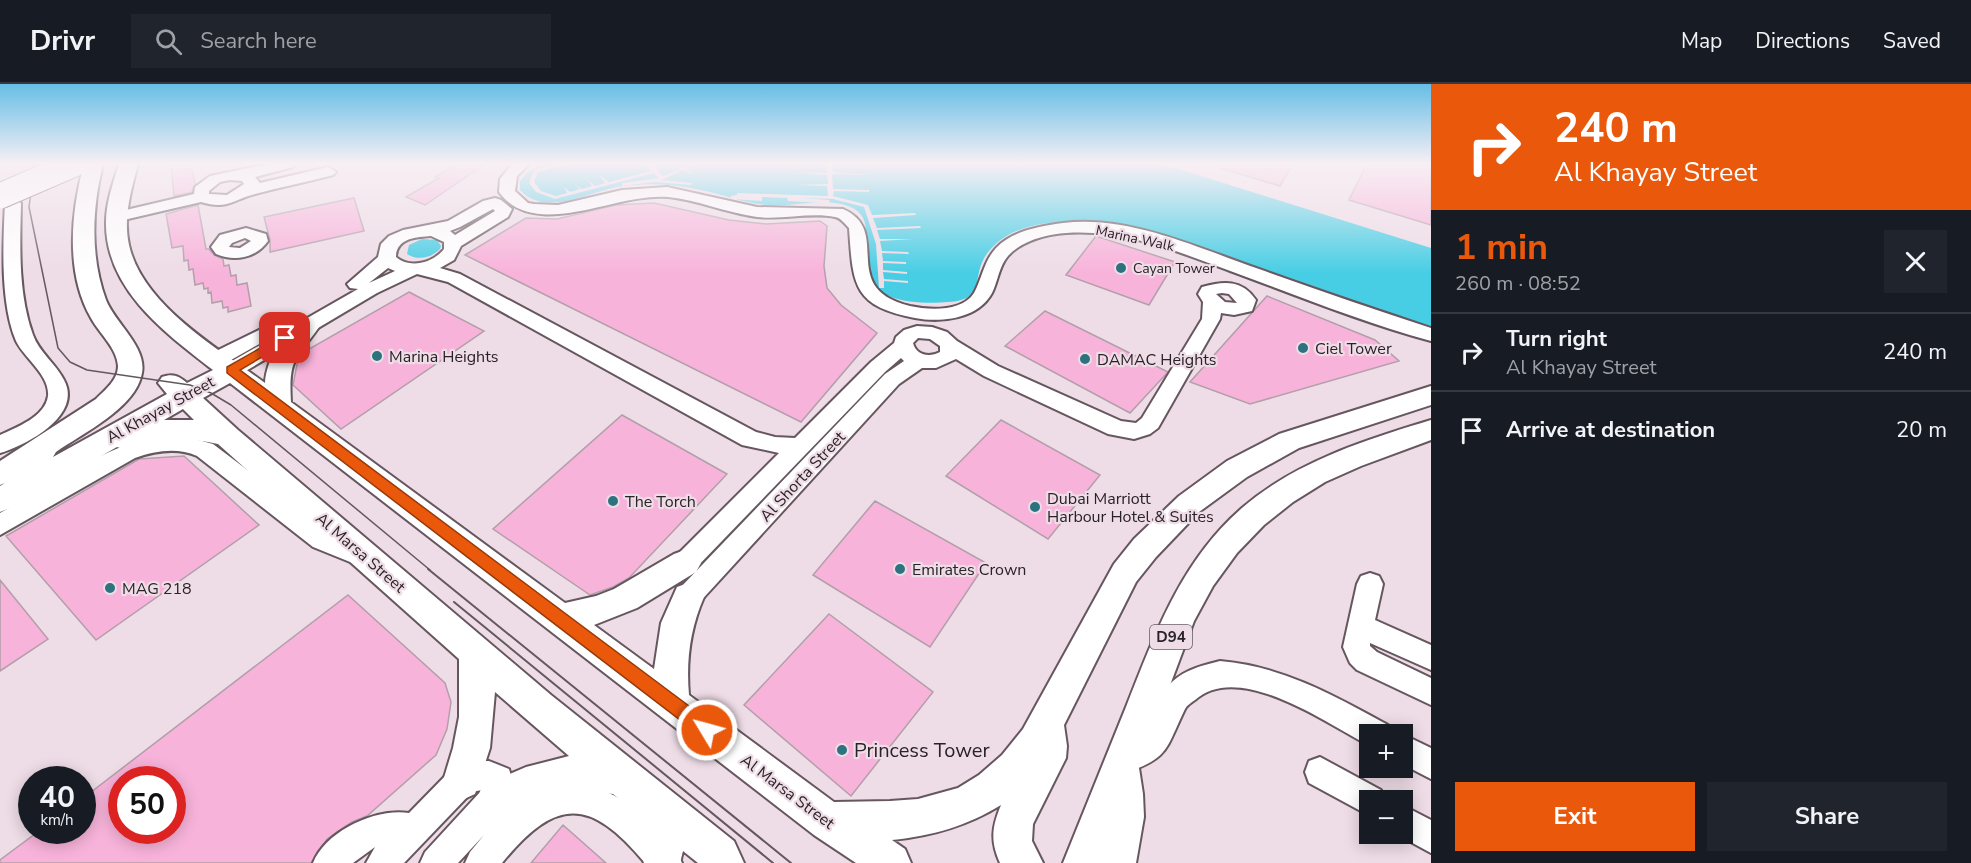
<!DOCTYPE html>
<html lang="en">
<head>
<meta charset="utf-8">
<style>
  :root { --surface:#171b24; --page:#20242c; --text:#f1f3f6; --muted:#9ea1a6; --line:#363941; --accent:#ea580c }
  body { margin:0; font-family:"Nunito Sans",sans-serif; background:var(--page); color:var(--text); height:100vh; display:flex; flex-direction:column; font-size:22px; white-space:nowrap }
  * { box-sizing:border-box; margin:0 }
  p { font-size:20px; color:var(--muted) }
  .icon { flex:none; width:33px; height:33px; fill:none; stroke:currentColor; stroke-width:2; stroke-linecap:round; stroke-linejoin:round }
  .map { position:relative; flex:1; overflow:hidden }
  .sheet { display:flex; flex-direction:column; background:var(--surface); width:540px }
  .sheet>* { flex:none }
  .top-card { background:#ea580c; color:#fff; overflow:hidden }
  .tools { position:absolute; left:1359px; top:640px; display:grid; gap:12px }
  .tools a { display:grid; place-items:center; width:54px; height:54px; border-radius:0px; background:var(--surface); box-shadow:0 3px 15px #0003; font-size:30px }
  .speed { position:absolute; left:18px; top:682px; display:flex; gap:12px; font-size:30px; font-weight:700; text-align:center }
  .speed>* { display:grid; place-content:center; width:78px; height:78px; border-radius:50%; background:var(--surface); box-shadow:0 3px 15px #0003; line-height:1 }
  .speed small { font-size:15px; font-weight:400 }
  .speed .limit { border:9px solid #d22; background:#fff; color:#111 }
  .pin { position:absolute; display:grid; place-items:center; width:51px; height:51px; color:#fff; margin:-26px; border-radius:12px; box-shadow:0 3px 9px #0006 }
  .me { position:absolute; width:66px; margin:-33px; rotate:307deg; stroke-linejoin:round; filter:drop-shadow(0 0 4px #0008) }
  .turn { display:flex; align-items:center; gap:21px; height:126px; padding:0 24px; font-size:27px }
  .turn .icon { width:78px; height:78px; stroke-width:2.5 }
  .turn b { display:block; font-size:42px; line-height:51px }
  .round { display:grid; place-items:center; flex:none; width:63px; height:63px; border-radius:0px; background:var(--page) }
  .overview { display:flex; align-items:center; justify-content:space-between; height:102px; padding:0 24px }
  h1 { font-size:36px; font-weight:700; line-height:45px; color:var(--accent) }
  .cta { display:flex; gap:12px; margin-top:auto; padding:12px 24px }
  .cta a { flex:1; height:69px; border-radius:0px; background:var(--accent); color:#fff; font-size:24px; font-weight:700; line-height:69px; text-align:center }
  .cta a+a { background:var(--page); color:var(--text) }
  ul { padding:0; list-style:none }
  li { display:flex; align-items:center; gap:18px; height:78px; padding:0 24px; border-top:2px solid var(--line) }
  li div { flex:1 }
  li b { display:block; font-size:22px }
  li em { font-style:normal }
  header { display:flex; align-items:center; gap:36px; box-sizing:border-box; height:84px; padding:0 30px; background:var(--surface); border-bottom:2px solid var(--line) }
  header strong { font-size:28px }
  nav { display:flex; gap:33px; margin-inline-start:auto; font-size:21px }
  .search { width:420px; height:54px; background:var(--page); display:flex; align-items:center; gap:15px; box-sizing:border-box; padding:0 21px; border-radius:0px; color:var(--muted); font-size:22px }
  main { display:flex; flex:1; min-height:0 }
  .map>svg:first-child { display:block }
</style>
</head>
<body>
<header>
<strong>Drivr</strong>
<div class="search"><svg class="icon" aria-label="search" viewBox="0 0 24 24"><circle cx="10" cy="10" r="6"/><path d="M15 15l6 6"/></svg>Search here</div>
<nav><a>Map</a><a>Directions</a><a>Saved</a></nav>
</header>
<main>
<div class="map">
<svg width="1431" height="779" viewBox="0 0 1431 779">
  <rect width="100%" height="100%" fill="#eedce6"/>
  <path fill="#47cee4" d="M546 80H1163L1431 164V247L1117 141C1076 135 1013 132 986 171 971 193 987 216 948 218 923 220 871 220 866 186 862 156 880 125 835 119 812 116 789 123 767 121 742 119 720 109 696 105 672 100 648 99 624 102 593 105 547 135 520 106V97L529 87Z
    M422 155 437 156 441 162 440 165C431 174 418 177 407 170L409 161Z"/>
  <path fill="#eedce6" d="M557 80H566L538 88 534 98 541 107 556 112 567 109 564 103 570 108 580 105 575 100 582 105 592 102 588 96 595 102 605 99 599 91 609 98 651 87 646 80H652L663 92 681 85 674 80 683 84 696 80 686 85 696 91 683 86 662 96 692 99 691 101 655 98 622 102V99L659 94 654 89 555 115 536 108 529 99 534 86Z
    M827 80H831L833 88 868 91 832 90 833 105 869 106V108L834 107 833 112 868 121 872 131 915 129 916 131 873 134 877 144 920 142 921 144 877 146 880 155H913L880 157 882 167 908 168 909 170 882 169 883 177 906 178V180L883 179V186L907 188V190L883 188 884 195 908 197V199L884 197V204H879L876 160 864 123 833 115 801 114 829 116 830 119H823L788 117 787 114 762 113V117L731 115V112L737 111V109L828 112 827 102 795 101 828 100 827 91 794 88 827 89Z"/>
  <path fill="#f8b3da" stroke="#b19fa9" stroke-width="1.5" fill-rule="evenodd" d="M171 80H191L195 100 192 108 174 112Z
    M456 80H485L425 121 406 113 439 94 435 93Z
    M1221 80H1293L1280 102 1220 84Z
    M1367 80H1431V141L1349 116Z
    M354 114 364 147 270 168V156L264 133Z
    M654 119 729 136 766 140 820 137 827 142 824 182 827 204 841 221 877 249 801 338 465 171 526 134 557 135 616 121Z
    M198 121 206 165H209L214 171 223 175 224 182 229 181 231 192 236 191 237 201 247 199 251 222 228 228V223L223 224 222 217 212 219 211 208 208 209V204L204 205 203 199 195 201 193 185 189 186 188 176 184 177 183 162 172 164 166 130Z
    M1096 152 1175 178 1149 221 1066 191Z
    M409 208 484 247 341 345 293 301 298 275 302 269Z
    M1267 212 1375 256 1399 277 1250 320 1190 298Z
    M1045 227 1168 288 1130 329 1005 262Z
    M622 331 727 390 629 494 613 503 590 511 493 445Z
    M1001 336 1100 391 1048 455 946 392Z
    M184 372 259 441 96 556 6 452 139 375Z
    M875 417 986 479 930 563 813 491Z
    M0 496 48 555 0 587Z
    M348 511 445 599 451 618 447 645 436 671 367 732 352 738 327 755 311 779H0V776L39 747H82V715ZM122 696H172V747H122Z
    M829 530 933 608 851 712 744 621Z
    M563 741 606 779H531Z"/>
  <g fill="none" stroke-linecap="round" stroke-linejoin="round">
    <g stroke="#66575f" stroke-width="4">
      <path id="minor" d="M268 80H295L293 83 255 93 260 99 328 83 336 88 333 91C307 98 281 103 255 110 232 116 227 126 201 118L115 138 107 133 109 130 194 110 195 103 210 92ZM230 96 242 97 244 100 227 111 209 110V107L220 98Z
        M512 80H529L517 92 515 107 528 119 534 120 558 121 622 106 667 103 757 123 843 125C894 147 836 204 910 222 929 226 962 228 974 209 982 194 984 177 996 164 1012 147 1040 142 1063 139 1129 131 1198 164 1259 185 1317 206 1374 225 1431 244V257C1364 239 1298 212 1233 188 1179 168 1125 145 1066 149 1047 150 1021 157 1008 172 999 182 998 197 992 209 978 235 941 239 915 234 852 222 853 200 849 144 845 140 841 134 835 133 812 128 781 136 757 133 727 129 698 116 668 113 616 108 535 158 499 108L500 95Z
        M13 114 21 119C20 162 18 210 33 251 39 268 56 280 64 296 83 331 27 361 0 369V351C17 343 45 333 48 312 50 291 24 274 16 257 0 219 3 160 5 119Z
        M495 114 501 116 512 125 508 133 461 162 454 176 440 184 460 190 756 348 775 353 795 354 871 278 894 259 896 253 904 246 917 242 932 243 947 248 957 257 998 282 1121 337 1136 339 1142 334 1202 235 1203 218 1198 210 1202 203C1223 197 1242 195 1256 216L1252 227 1234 231 1221 229 1220 235 1158 344 1150 350 1134 355 1108 350 984 292 956 275 936 284H922L899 300 697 521 688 524 679 521 675 513 679 505 885 290 904 277 901 274 885 288 694 486 685 489 676 486 673 479 676 472 779 369 742 361 448 198 417 190 377 209 239 291 232 293 225 291 222 286 225 281 358 205 350 204 347 200 378 173 381 160 389 152 403 146 448 137 483 117ZM493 125 495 127 455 151 450 147 460 143ZM431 152 444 158V165C433 179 410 185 396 173 396 154 417 153 431 152ZM388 184 395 187 369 199ZM1222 209 1229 210 1237 219 1225 218 1216 210ZM918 254 930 255 940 262V268C929 274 916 271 913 259Z
        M246 144 266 150 268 157C256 174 235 178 216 170L211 163 220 151ZM245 154 251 157 240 164 229 163 232 159Z
        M261 245 268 247 271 251 268 255 224 280 217 282 210 280 207 275 210 270Z
        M176 350 213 360 331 449 369 465 372 472 369 479 360 482 313 463 197 372C177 363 155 367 135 374L0 451V429C50 401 118 352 176 350Z
        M1370 489 1379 492 1383 500 1375 536 1431 561V586L1370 559V562L1377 568 1431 594V621L1357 586 1350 579 1343 563 1357 500 1361 492Z
        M1220 577C1282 582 1335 612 1388 641L1392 651H1370V662C1327 640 1239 576 1195 616 1191 619 1187 621 1185 625 1165 666 1170 674 1122 690L1112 685 1107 675 1112 665C1130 657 1147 651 1155 631 1158 623 1161 612 1166 605 1179 587 1200 582 1220 577Z
        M1402 650 1431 664V695L1402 680V651H1398Z
        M1320 673 1381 706 1385 717H1370V732L1309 699 1305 688 1309 677Z
        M476 677H489L509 685C514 700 513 712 507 727 556 682 612 698 654 742 665 754 676 764 682 779H645C590 713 556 713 502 779H465L470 768 484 751 458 779H420L425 768 482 706 472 708 404 779H366L375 763 353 779H313C326 747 375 724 409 729L451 686Z
        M1402 721 1431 736V769L1396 750H1402Z"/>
    </g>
    <g stroke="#66575f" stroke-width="4">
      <path id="major" d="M84 80H103C92 124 90 173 106 216 115 239 147 263 142 289 136 324 83 349 56 368L53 373 167 310 158 299 162 293C173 289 179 292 187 299L213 286C165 249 105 205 106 138 106 119 113 99 119 80H138C131 106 123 134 129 161 142 221 219 265 265 299 266 275 290 227 317 235L321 240C298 275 288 270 291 318L565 519 596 512 614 505 674 470 685 466 696 470 701 479 696 488 637 524 594 541 654 585 661 539 677 503 688 499 699 503 704 513C690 545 686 576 689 611L834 718 890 717 918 715 958 704 979 691 1002 671 1023 645 1114 480 1134 455 1179 412 1227 377 1279 350 1431 302V321L1299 364 1247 393 1199 428 1156 473 1136 498 1064 641 1067 662 1066 674 1033 740 1032 757 1043 779H1000C990 757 992 743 1001 721 967 742 932 752 892 756L905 765 911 779H856L814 751 230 299 203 314 238 346 551 611 734 757 744 779H698L683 767 680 779H644L642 773 650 740 613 710 603 709 556 712 529 720 496 735 482 730 477 716 482 702 526 683 569 672 495 608 490 664 475 710 462 716 449 710 443 697 453 664 459 633V575L218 360C200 356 181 354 162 356 147 359 132 368 117 363L10 424 0 428V402L5 399 0 401V377L96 315C105 306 118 296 118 282 117 264 99 249 91 234 65 189 71 128 84 80ZM183 325 194 336H164Z
        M1431 336V356L1361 382 1325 398 1293 418 1264 441 1237 469 1213 502 1194 537 1139 684 1143 710 1144 733 1136 779H1063C1084 727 1105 675 1126 623 1155 550 1181 477 1242 424 1295 378 1365 356 1431 336Z"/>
    </g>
    <use href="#minor" fill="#fff" fill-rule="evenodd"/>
    <use href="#major" fill="#fff" fill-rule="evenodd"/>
    <path stroke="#62585d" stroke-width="1.5" d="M38 80 33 93 29 123 58 264 70 278 87 286 190 301 211 309 231 321 430 486"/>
    <path stroke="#62585d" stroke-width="2" d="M428 485 791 779
      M454 518 773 779"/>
    <g stroke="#66575f" stroke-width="27" stroke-linecap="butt">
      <path id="highway-bridge" d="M0 112 74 80"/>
    </g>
    <use href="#highway-bridge" stroke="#fff" stroke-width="25"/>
  </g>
  <linearGradient id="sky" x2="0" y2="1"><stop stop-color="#67bee6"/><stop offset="0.42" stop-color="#f7eff4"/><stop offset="1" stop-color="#f7eff4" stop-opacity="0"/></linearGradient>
  <rect width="1431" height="189" fill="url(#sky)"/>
  <path fill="#ea580c" stroke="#983908" stroke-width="1.5" d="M285 250 289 252V257L240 286 713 640 716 646 713 652 707 655 701 652 227 289V283Z"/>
  <g fill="#2c737f" stroke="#eedce6" stroke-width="2">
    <circle cx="1121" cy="184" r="6"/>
    <circle cx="1303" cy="264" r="6"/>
    <circle cx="377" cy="272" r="6"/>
    <circle cx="1085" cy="275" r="6"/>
    <circle cx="613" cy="417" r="6"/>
    <circle cx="1035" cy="423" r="6"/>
    <circle cx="900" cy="485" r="6"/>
    <circle cx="110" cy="504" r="6"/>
    <circle cx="842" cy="666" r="6"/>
  </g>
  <g text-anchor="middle" stroke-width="4.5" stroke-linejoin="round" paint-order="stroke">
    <g font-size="14" fill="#292226" stroke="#eedce6">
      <text transform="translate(1135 154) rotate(12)" y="5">Marina Walk</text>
    </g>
    <g font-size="14" fill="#292226" stroke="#eedce6" text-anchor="start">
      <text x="1133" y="189">Cayan Tower</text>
    </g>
    <rect fill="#eedce6" stroke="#645a60" stroke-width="1.5" x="1150" y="541" width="42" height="24" rx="4.5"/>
    <g font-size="15" font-weight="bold" fill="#292226">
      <text x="1171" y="558">D94</text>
    </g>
    <g font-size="16" fill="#292226" stroke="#eedce6" text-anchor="start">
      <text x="1315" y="270">Ciel Tower</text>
      <text x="389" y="278">Marina Heights</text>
      <text x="1097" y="281">DAMAC Heights</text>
      <text x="1047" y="420">Dubai Marriott<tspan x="1047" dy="18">Harbour Hotel &amp; Suites</tspan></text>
      <text x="625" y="423">The Torch</text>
      <text x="912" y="491">Emirates Crown</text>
      <text x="122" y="510">MAG 218</text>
    </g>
    <g font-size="16" fill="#292226" stroke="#eedce6">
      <text transform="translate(160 325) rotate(-29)" y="6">Al Khayay Street</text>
      <text transform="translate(802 392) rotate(-47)" y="6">Al Shorta Street</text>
      <text transform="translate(361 468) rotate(41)" y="6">Al Marsa Street</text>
      <text transform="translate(788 707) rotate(37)" y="6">Al Marsa Street</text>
    </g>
    <g font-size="20" fill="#292226" stroke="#eedce6" text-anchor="start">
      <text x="854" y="673">Princess Tower</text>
    </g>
  </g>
</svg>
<div class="tools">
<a>+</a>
<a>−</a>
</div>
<div class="speed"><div>40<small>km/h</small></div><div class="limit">50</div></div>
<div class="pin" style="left:285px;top:254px;background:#d93025"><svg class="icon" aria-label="arrive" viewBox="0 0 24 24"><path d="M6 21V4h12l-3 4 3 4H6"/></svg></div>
<svg class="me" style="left:707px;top:646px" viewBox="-20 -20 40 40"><circle r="17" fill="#ea580c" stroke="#fff" stroke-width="3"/><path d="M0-11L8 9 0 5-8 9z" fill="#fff"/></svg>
</div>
<section class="sheet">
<div class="top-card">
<div class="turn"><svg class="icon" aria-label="right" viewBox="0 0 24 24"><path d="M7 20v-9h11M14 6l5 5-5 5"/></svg><div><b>240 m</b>Al Khayay Street</div></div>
</div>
<div class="overview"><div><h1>1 min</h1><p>260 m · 08:52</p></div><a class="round"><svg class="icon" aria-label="close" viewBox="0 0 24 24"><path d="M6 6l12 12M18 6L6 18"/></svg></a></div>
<ul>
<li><svg class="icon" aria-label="right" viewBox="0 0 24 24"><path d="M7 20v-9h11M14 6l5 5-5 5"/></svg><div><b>Turn right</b><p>Al Khayay Street</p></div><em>240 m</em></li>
<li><svg class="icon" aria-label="arrive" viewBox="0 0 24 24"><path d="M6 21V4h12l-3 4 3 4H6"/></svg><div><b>Arrive at destination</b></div><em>20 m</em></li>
</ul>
<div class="cta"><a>Exit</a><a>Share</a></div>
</section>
</main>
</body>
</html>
